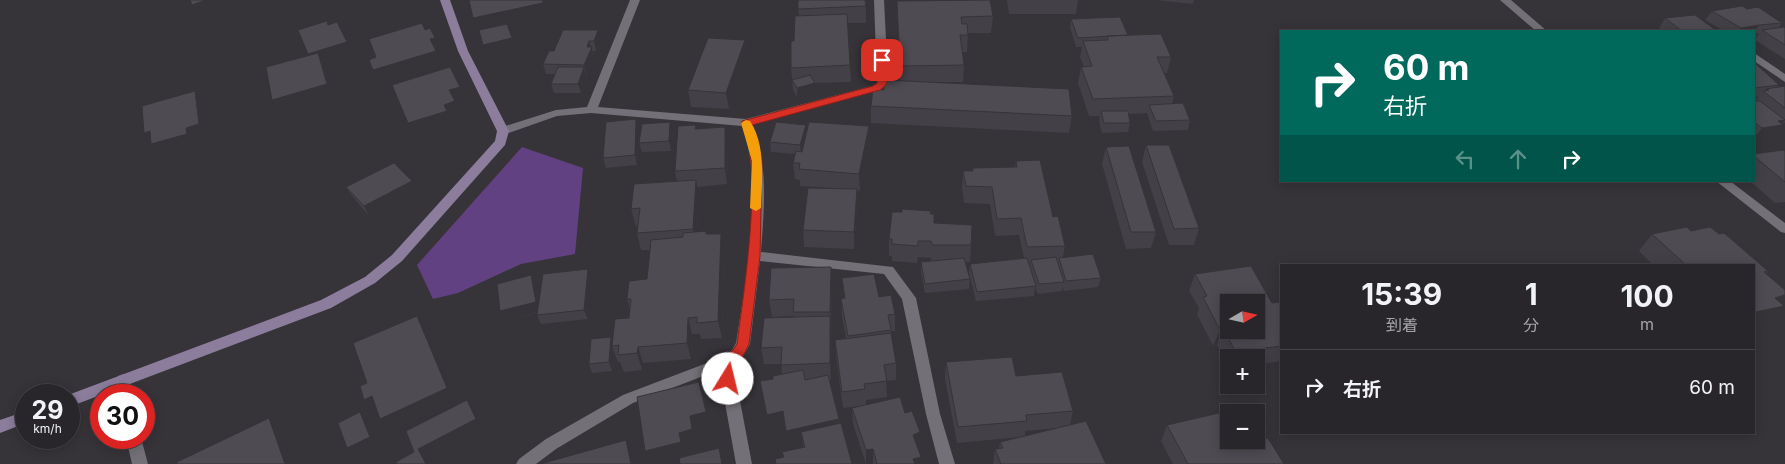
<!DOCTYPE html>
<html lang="ja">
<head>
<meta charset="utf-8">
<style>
  :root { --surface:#28262b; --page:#343237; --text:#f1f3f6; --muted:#a5a5a9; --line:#444347 }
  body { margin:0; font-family:Inter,"Noto Sans JP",sans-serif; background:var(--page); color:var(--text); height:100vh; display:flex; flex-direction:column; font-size:19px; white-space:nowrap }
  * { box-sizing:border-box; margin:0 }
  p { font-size:16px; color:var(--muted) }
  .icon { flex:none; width:28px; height:28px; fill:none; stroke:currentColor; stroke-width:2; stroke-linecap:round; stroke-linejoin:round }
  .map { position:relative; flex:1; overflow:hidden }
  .drawer { position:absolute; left:1280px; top:264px; width:475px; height:170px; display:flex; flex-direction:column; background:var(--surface); border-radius:0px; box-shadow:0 2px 12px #0003,0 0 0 1px var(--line) }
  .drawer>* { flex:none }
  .guide { position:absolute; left:1280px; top:30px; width:475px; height:152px; border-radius:0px; box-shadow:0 2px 12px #0003,0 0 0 1px var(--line); background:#00695c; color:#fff; overflow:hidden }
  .needle { width:32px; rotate:81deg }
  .tools { position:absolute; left:1220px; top:294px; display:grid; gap:10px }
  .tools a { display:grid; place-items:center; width:45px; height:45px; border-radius:0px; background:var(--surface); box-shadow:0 2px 12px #0003,0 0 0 1px var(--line); font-size:25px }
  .speed { position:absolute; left:15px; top:384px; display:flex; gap:10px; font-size:25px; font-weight:700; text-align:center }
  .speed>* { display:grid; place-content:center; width:65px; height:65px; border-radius:50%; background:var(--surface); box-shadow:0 2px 12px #0003,0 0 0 1px var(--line); line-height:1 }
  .speed small { font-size:12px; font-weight:400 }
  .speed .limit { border:8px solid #d22; background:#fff; color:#111 }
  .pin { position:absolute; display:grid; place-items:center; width:42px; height:42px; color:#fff; margin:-21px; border-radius:10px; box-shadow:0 2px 8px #0006 }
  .me { position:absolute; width:55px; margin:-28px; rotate:9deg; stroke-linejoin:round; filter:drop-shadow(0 0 4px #0008) }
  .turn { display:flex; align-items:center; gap:18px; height:105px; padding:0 20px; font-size:22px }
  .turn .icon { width:65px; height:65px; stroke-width:2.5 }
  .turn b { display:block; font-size:35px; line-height:42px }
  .lanes { display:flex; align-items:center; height:48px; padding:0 20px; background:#0003; justify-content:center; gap:25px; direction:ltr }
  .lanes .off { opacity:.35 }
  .eta { display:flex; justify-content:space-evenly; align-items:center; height:85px; text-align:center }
  .eta b { font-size:30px; font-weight:700; line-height:35px }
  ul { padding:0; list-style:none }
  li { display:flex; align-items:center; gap:15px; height:75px; padding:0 20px; border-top:1px solid var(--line) }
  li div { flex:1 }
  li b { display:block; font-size:19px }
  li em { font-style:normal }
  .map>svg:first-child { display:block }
</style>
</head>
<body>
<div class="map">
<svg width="1785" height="464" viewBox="0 0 1785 464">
  <rect width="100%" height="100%" fill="#363339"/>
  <path fill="#624183" d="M522 147 583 168 575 254 521 264 458 293 433 299 417 265Z"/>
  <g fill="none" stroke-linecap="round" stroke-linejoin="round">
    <path fill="#737077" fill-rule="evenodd" d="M1754 53 1785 74V82L1754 61Z"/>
    <path fill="#737077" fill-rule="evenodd" d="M630 0H640L598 107 746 119 872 86 877 83 874 0H884L888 79 886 86 880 90 752 125C769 164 764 210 761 252L893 267 916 298 940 414 955 464H939L926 414 902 299 884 274 760 261 750 344 742 358 733 364 752 464H736L719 370 633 403 556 449 536 464H516L519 459 546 439 623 395 720 358 732 350 736 343C745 286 764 179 742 126L591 113 557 116 503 135 497 131 499 128 556 110 587 107Z
      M1500 0H1511L1547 31H1536Z
      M1716 181H1730L1785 223V233L1781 232Z
      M123 374 128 376 133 395H119L116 380 118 376Z
      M126 438H141L148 464H132Z"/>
    <path fill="#8c7d9d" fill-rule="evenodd" d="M440 0H450L468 51 509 131 505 145 402 261 375 283 331 308 69 407 68 395 321 300 365 277 392 255 495 141 497 131 458 51Z
      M26 411V423L0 433V420Z"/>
  </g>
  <path fill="#434047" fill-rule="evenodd" d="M1007 0H1078L1076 14H1009Z
    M1155 0H1194L1193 4Z
    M897 1 993 16 991 33H968L967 52H962L964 65 963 82H932L1072 116 1069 133 871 123V106L884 90 900 81Z
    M866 6V23H847L851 82 815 83V93L797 98 793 89 791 68 794 41 799 15 798 9Z
    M1747 9 1782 23 1778 28H1785V59L1755 40 1759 33 1754 34V31H1724L1705 20 1712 11Z
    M1665 18 1717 31H1664L1659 28Z
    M1071 19 1128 35 1171 57 1167 73H1164L1174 96 1172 104 1190 120 1188 130 1153 131 1147 113 1128 114 1130 123 1128 132 1102 133 1099 121 1100 116H1089L1078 83 1081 67H1084L1080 57 1082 47H1076L1070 28Z
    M563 30 600 39 596 51H593L594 56 587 74H586L587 76 581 93H554L551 84 555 74H546L543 64 554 51Z
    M745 40 747 56 729 109 691 107 688 90Z
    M1754 64 1779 85 1777 87 1785 86V122L1782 124 1775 135 1754 138V100L1755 101 1759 96 1754 97Z
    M636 119 639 128 637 165 606 168 603 158Z
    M696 125V129L728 144 727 184 697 187 699 197 697 232 706 234 724 250 722 338 701 339 700 334H692L691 359 643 363 642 370 624 372 620 362H618L614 352 612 371 592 373 589 364 611 337 613 341 629 318 630 310 627 299 647 279 650 250H641L637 233 638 226H636L631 209 677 181 675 171Z
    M869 126V143L860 191 857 190V206L854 249 804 247 803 230 832 188 800 186V180L795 179 793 163 795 154 771 152 770 142 806 133Z
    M673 132 671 151 642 152 639 143Z
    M1146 145 1199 228 1194 245H1169L1142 162Z
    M1106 147 1156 232 1151 248 1126 249 1102 164Z
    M1785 151V202L1775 203 1750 181H1754V154Z
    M1016 161 1053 217 1065 246 1063 257 1101 278 1098 287 1064 291 1063 287 1062 291 1038 294 1035 287 1034 296 976 301 969 273 970 264 1024 258 1019 235 995 236 990 204 964 203 962 188 963 171 1015 167Z
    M412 181 417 191 369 216 352 196 346 187Z
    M931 211V214L934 223 971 245 970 262H965L970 279 969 289 925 293 921 272V262L931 261V258L918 257 917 263 892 261V256H889V239L902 212Z
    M1687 227 1691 231 1710 227 1719 234 1724 233 1768 271 1766 274 1785 290V299L1781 303 1784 306 1767 322 1754 325V265H1653L1639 251 1652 234Z
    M831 267 832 283 831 380H829L840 423 852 464 783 457 782 452 803 447V443L789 446 785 427 770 431 760 381 773 379 782 374 781 364H764L761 348 794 317 793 316 772 317 769 300Z
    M1195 274 1272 303 1281 302V361L1256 365V358H1229V368L1217 345 1213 346 1197 314 1199 308 1189 291Z
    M531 275 535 284 539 305 591 279 588 319 541 324 537 315 538 312 504 321 500 311Z
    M842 278 879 297 895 314V331H891V334L896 363V380L886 381 887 397 866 400V405L905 413 920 448 918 449 921 464H866L853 424 852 408 861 406 843 408 836 356 835 340 846 338 842 316 841 299 844 298Z
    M946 362 1016 376 1073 411 1070 425 1106 464H993L995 449 999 448 1000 442 1020 437 957 443 945 379ZM1058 428 1025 436V431Z
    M1167 425 1260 440 1284 464H1173L1161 441Z"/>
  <path fill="#373439" d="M206 0H220L222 6 197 14 192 5Z
    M544 0H564L567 12 547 17 548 19 509 28 515 47 487 54 483 45 509 28 479 34 473 18Z
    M1759 25 1754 32V31H1738L1741 28Z
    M598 30 600 39 596 51 594 41Z
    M435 38 441 54 437 56 442 67 381 86 373 70 430 39Z
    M745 40 747 56 729 109 726 93Z
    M589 41 594 56 587 74 584 65 587 47Z
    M347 42 351 52 323 61 327 69 336 101 282 117 272 100 313 64 308 54Z
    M584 67 587 76 581 93 578 84Z
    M815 83V93L797 98V88Z
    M460 87 467 103 457 106 462 118 451 122 454 127 416 140 408 123 444 105 449 90Z
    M195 91 205 108 210 141 198 144V150L163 161 151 144H152L144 133 150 131 186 128Z
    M636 119 639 128 637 165 635 155Z
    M1785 120 1781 125H1783L1775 135 1754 138 1762 128 1778 121Z
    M670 122 673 132 671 151 669 141Z
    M806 125 807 134 801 154 800 145Z
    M869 126V143L860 191 859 174Z
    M725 127 728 144 727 184 725 168Z
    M696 180 699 197 696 246 693 229Z
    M412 181 417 191 369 216 364 206Z
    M857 189V206L854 249V232Z
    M721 234 724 250 722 338 718 321Z
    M831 267 832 283 831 380 830 363Z
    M588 269 591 279 588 319 584 310Z
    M531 275 535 284 540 311 504 321 500 311Z
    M1785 295V299L1776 308 1784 306 1767 322 1754 325V314L1756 312 1775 298Z
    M417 316 426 332 457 404 391 435 380 419Z
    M688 318 692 334 691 359 687 343Z
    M1223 329 1217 345 1213 346 1220 330Z
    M611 337 614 345 612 346 614 352 612 371 609 362Z
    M638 347 643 363 642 370 637 353Z
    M699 382 710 428 694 432 696 445 683 449 685 457 662 464H650L645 451 679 433 690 416Z
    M372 396 382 412 375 416 364 400Z
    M467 400 482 428 424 458 428 464H426L418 449Z
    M783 411 785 427 770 431 767 415Z
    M360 412 367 422 377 447 354 458 347 448Z
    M269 418 282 434 293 464H285Z
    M839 419 841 435 801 432 803 443 789 446 786 431Z
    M920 432V448L913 450V435Z
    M626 440 632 456 634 464H631Z
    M873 449V464H866V450Z
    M921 457V464H913V459Z"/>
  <path fill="#4e4b52" stroke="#373439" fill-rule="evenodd" d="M190 0H206L192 5Z
    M469 0H544H543V3L473 18Z
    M798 0H865L866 6 798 9Z
    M990 0 993 16 961 17 962 24H967L968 35H960L964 65 900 66 897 1Z
    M1742 6 1747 9 1758 7 1782 23 1759 25 1741 28 1712 11Z
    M847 14 850 65 791 68V41H794L795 16Z
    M1695 15 1717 31H1682L1665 18Z
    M1120 17 1128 35 1078 38 1071 19Z
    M327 21 328 25 337 22 347 42 308 54 298 30Z
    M422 23 425 30 430 28 435 38 430 39 436 51 373 70 369 60 376 57 369 39Z
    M507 24 512 38 483 45 479 30Z
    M1784 27 1785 28V45L1762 30Z
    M563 30H598L594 41H589L587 47H592L584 65 543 64 549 51H554Z
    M1161 34 1171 57H1157L1174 96 1093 99 1081 67 1092 66 1083 41 1108 40 1107 36Z
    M708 38 745 40 726 93 688 90Z
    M318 53 327 84 272 100 266 67Z
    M1754 64H1756L1779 85 1754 88Z
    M450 67 460 87 449 90 455 101 444 105 447 111 408 123 392 85Z
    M558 67H584L578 84H551Z
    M810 75 815 83 797 88 792 80Z
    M885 80 1069 89 1072 116 871 106 873 89 884 90Z
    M1785 86V108L1763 91 1769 90 1766 89Z
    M195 91 199 124 186 128 187 134 151 144 150 131 144 133 142 106Z
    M1754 100 1756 101H1760L1785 120 1778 121 1783 125 1762 128 1754 122Z
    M1183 103 1190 120 1156 121 1149 105Z
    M1101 111H1128L1130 123H1104Z
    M636 119 635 155 603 158 606 122Z
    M670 122 669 141 639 143 642 124Z
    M776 122 806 125 800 145 770 142Z
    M809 122 869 126 859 174 799 169 800 163H793L796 151 802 152Z
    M696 125 695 129 725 127V168L675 171 678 126Z
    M1146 145H1169L1199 228 1174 229Z
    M1129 146 1156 232H1131L1106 147Z
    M1783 150 1785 151V182L1754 156V154Z
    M1040 160 1053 217 1058 216 1065 246 1027 247 1021 218 997 219 992 187 966 186 963 171H973V168L1017 167 1016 161Z
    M394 163 412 181 364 206 346 187Z
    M696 180 693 229 637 233 640 208 631 209 634 184Z
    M808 188 857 189 854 232 803 230Z
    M902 209 931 211 930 214H934V223L972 225 971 245H932L931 241H918V246L892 244V239H889L892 212H902Z
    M1687 227 1691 231 1710 227 1719 234 1724 233 1768 271 1764 272 1785 290V295L1775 298 1784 306 1756 312 1754 310V265H1686L1652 234Z
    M706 231V234H721L718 321 697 323V317L688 318 687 343 638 347 637 353 618 355 619 345 612 346 615 319 629 318 631 299H627L629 281 647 279 651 240 683 237V233Z
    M1093 254 1101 278 1066 281 1059 258Z
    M1056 257 1064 282 1039 284 1031 260Z
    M964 258 970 279 925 284 921 262Z
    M1027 258 1036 286 977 292 970 264Z
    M1251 266 1272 303 1281 302V346L1236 352 1223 329 1220 330 1203 297 1207 296 1195 274ZM1229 302H1256V330H1229Z
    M831 267 830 312H793L794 299 769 300 771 268Z
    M588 269 584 310 537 315 543 274Z
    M874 274 879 297 891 295 895 314 888 315 891 330 848 336 841 299 845 298 842 278Z
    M531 275 536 302 500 311 497 284Z
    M417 316 447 388 380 419 372 396 364 400 360 386 367 383 353 343Z
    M830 316V363L781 365 782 347 761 348 764 318Z
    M891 333 896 363 884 365 887 381 864 384 865 389 842 392 835 340Z
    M611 337 609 362 589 364 591 339Z
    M1012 357 1016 376 1062 372 1073 411 1026 415 1027 421 958 427 946 362Z
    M803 370 805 380 828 375 839 419 786 431 783 411 767 415 760 381 773 379V376Z
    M699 382 706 412 690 416 692 429 679 433 681 442 645 451 637 397Z
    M900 397 905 413 912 411 920 432 913 435 921 457 913 459 915 464H877L873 449 866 450 852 408Z
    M467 400 476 419 418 449 426 464H397L396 462 414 452 406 431Z
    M1241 408 1243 412H1229V440H1256V434L1260 440 1268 438 1284 464H1188L1167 425Z
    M360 412 370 437 347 448 338 423Z
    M269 418 285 464H177V462Z
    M1086 421 1106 464H1001L995 449 1003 448 1000 442Z
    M841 423 852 464H776L775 459 784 457 782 452 805 447 801 432Z
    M626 440 631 464H544V463Z
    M719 448 722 464H680L679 458Z"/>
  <path fill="#d93025" stroke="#8d1f18" d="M882 57 886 60 887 84 880 90 752 125 762 161 760 256 749 344 742 358 732 364 735 379 733 383H724L719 362 733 350 737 344C743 297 765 160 741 123L742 121 873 86 877 83V60Z"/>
  <path fill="#f59e0b" d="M746 120 750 121C766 145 762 180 761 208L756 211 750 208 752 161 741 123Z"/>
</svg>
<div class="tools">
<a><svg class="needle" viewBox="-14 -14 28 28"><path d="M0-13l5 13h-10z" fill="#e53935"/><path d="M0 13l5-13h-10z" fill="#a5a5a9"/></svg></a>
<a>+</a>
<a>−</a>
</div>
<div class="speed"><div>29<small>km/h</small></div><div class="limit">30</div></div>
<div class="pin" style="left:882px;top:60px;background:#d93025"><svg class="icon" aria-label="arrive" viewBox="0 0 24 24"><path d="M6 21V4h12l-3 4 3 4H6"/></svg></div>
<svg class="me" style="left:728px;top:379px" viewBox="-20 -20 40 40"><circle r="19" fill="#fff"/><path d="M0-13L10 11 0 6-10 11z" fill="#d93025"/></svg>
<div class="guide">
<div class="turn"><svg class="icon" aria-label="right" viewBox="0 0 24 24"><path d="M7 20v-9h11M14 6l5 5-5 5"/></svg><div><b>60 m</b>右折</div></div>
<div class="lanes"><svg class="icon off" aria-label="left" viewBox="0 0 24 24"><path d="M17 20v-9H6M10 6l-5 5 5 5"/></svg><svg class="icon off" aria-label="ahead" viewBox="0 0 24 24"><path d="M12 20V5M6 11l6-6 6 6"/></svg><svg class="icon" aria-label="right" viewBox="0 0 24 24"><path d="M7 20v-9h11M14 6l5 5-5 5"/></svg></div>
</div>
<section class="drawer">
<div class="eta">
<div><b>15:39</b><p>到着</p></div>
<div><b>1</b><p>分</p></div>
<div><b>100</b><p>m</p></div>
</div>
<ul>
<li><svg class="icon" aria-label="right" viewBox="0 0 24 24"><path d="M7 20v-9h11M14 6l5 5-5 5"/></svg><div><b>右折</b></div><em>60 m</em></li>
</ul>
</section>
</div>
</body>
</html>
